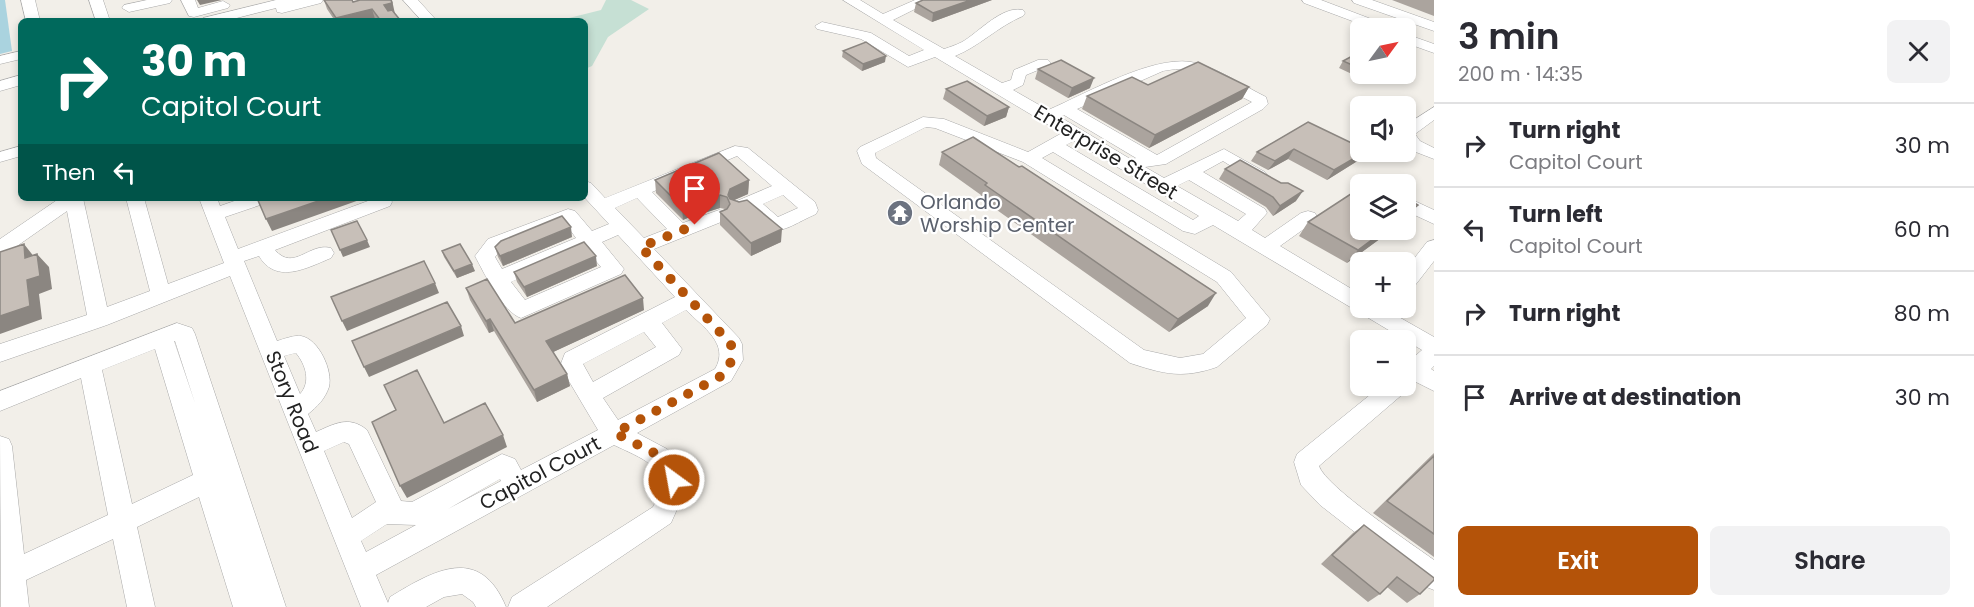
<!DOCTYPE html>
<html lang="en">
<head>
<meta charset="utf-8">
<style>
  :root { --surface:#fff; --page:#f2f2f3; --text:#2b2b33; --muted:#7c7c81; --line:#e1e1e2; --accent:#b45309 }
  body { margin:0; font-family:Poppins,sans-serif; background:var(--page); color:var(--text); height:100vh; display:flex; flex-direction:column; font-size:22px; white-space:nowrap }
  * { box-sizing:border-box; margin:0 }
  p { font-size:20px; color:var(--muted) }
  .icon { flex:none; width:33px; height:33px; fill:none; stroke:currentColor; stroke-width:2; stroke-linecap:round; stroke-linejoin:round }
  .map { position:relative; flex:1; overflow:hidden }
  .sheet { display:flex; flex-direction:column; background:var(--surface); width:540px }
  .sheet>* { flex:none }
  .guide { position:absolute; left:18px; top:18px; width:570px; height:183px; border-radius:9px; box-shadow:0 3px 9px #0003; background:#00695c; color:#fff; overflow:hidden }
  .needle { width:39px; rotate:57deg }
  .controls { position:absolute; left:1350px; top:18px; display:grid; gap:12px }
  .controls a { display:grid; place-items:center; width:66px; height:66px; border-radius:9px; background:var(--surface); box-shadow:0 3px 9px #0003; font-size:30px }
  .pin { position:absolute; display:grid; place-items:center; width:51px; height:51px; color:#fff; margin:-62px -26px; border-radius:50% 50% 50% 0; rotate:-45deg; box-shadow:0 0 6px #0007 }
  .pin .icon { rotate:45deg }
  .me { position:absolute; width:66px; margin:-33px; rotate:328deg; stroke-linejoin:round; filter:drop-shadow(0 0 4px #0008) }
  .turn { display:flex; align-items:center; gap:21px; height:126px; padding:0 24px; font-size:27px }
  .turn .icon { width:78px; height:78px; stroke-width:2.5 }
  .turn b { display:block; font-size:42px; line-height:51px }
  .then { display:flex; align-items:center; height:57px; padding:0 24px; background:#0003; gap:12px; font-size:22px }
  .round { display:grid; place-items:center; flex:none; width:63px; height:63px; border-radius:9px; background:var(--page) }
  .summary { display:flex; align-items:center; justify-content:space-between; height:102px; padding:0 24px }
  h1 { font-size:36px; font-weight:600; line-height:45px }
  .button { display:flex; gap:12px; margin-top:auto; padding:12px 24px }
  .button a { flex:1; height:69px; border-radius:9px; background:var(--accent); color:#fff; font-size:24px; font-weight:600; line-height:69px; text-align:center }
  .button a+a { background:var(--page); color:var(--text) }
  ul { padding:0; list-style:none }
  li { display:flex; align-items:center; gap:18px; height:84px; padding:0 24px; border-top:2px solid var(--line) }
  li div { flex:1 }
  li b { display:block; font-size:22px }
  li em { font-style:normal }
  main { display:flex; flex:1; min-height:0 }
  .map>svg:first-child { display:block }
</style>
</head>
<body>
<main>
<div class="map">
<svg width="1434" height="607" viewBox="0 0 1434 607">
  <rect width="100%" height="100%" fill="#f2efe9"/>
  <path fill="#c6e0d4" d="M606 0H631L649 9 608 37 592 66 585 69V21H537L569 18 601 10Z"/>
  <path fill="#aad3df" d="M0 0H5L12 51 0 54Z"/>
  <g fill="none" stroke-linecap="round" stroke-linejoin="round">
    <g stroke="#a9a9a9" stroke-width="1">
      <path id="minor" d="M21 0H35L40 21H26Z
        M89 0H103L110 21H96Z
        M147 0H172L170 3 129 12 122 8 124 5Z
        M181 0H195L198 8 223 1 230 5 228 8 194 17 189 16Z
        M276 0H323L321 3 282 13 277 12 276 8 225 21H201L203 18Z
        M403 0H418L437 21H422Z
        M843 0H860L883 14 915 0H933L893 20 944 49C950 47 956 45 962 42 978 33 1002 5 1023 10L1025 13 1023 16C997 27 980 46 955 56L1002 83 1011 80 1014 70 1038 60H1048L1051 63 1048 66 1026 75 1023 85 1013 90 1048 110C1086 94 1160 50 1199 64 1222 71 1244 86 1266 97L1268 104 1263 109 1166 164 1145 167 1164 178 1224 149 1265 172 1268 176 1265 180H1253L1223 161 1203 172 1265 209 1267 213 1252 230 1265 238 1301 213 1308 211 1315 213 1317 217 1315 221 1280 246 1360 294V308H1383L1434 337V366L1431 369 1434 371V391L1416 382 1407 386 1404 393 1319 466C1326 487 1412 544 1434 560V590L1424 586 1320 505 1301 485 1294 462 1297 454 1381 386H1406V364L1422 350 1213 225 1195 234 1183 231 1053 152 1042 158 1231 272 1270 319 1267 325 1217 367C1182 379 1164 374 1130 363L862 164 857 151 860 147 923 117 944 119 1028 152 1062 133 935 57 908 67 861 39 817 29 815 26 822 22 871 33 909 56 924 50ZM1176 69 1191 71 1252 102 1157 155 1077 109 1163 71ZM1064 115 1136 158 1132 160 1060 117ZM926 127 935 128 1023 162 1217 282 1246 318 1203 354 1180 358 1144 350 876 158 875 153ZM1074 141 1199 216 1193 220 1066 145ZM1189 180 1246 214 1238 221 1177 186Z
        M1302 0H1321L1387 25 1389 28H1371L1304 3Z
        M1352 0H1372L1434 22V31L1354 3Z
        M1406 34 1434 44V53L1406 43Z
        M21 51V59L0 64V56Z
        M21 75V85L0 91V81Z
        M1434 107V120L1415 134 1420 141 1434 148V159L1408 149 1406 145V125Z
        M21 146V156L0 162V152Z
        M735 146 748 148 815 202 818 210 816 214C779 231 779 240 748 210L739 213 732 211 730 207 732 203 772 186 737 156 652 192 683 223 719 210 726 212 728 216 726 220 654 249 739 338 742 344 743 360 731 381 637 433 667 449 675 456 684 471 686 489 671 523 547 607H508L512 597 653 507C674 468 645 460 614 445L376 575 388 603 390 597C434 570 480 544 506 607H476L473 602 462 594 444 597 426 607H361L230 276 107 325 0 362V344L87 315 67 211 7 253 0 255V239L60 198H83L107 307 150 291 126 198H144L168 284 224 263 199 198H217L220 206 243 198H271L269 202 225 217 238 249 376 198H390L392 202 390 206 275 250C294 272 309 242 331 248L334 253 331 258C307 268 276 285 259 256L244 261 277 341C284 339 294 335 301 336 319 339 333 371 329 387 325 399 317 407 308 414L316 432C334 424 349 415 367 430L401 501 412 502 502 454 515 459 521 470 598 430 560 366 565 353 675 297 618 235 602 242 624 269 621 274 521 318C503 312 484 273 475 256L488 239 568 209 575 211 592 231 609 224 585 198V181L591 183 605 198ZM783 195 798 208 778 217 763 204ZM637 198 667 229 644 238 615 208ZM565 223 576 238 502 269 495 257 502 249ZM586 249 601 267 525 300 511 282ZM686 310C703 327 730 344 715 369L618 420 603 398 679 355 682 349 662 323ZM644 332 656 347 593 382 583 364ZM296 353C306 365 311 382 300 394L284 356ZM344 442 349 444 376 502 352 518 324 451ZM500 479 501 481 448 509ZM387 524 416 525 366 552 361 541Z
        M1406 197 1434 210V224L1406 211Z
        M1434 240V261L1413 288 1406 290V269L1427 242Z
        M177 323 192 328 195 334 286 607H233L199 497 137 527 155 607H127L113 539 26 580 29 607H1L0 436 9 439 12 446 24 554 108 515 81 378 0 411V391ZM174 341H175L195 403ZM155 349 193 475 132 504 102 370Z"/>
    </g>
    <use href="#minor" fill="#fff" fill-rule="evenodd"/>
  </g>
  <path fill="#aba49e" d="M324 0 353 2 395 14 401 21H376L375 19 368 21H335L327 9Z
    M923 0H992L932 22 914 12 916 3Z
    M1392 0H1434V16Z
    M843 51 885 62 862 71 842 57Z
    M1358 53 1360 71 1354 75 1339 68 1343 61Z
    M1038 69 1090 88 1068 98 1035 79Z
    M1148 85 1249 87 1242 99 1149 148 1082 109 1087 96Z
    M946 89 1009 107 1006 117 984 126 943 99Z
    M1308 122 1359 160 1327 180 1288 159 1268 170 1251 161 1257 152Z
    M942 152 1208 306 1169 332 980 198 981 195 939 165Z
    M1225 169 1296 201 1273 216 1266 207 1219 179Z
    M655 180H749L748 194 734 200 781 242 751 256 720 225V212L725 209 720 208 707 212 705 210 683 220 656 193Z
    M1308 222 1360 230H1392L1347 263 1299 236Z
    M572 237 503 266 498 257 495 247Z
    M442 251 475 271 457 278 444 257Z
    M597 266 527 297 517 282 514 272Z
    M466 288 515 323 644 310 553 352 567 374 570 386 537 402 494 331 489 333 470 300Z
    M1434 453V557L1373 513Z
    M1364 525 1420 594 1407 603 1387 587 1380 594 1368 602 1321 564 1353 533Z"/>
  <path fill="#8b8681" d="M197 0H222L200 5Z
    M392 0 395 14 387 16 384 5Z
    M971 0H992L932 22 933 13Z
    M372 9 375 19 368 21H337L336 18Z
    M886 56 885 62 862 71 863 64Z
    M1360 67V71L1354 75 1359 68Z
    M1094 78 1090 88 1068 98 1072 88Z
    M1249 87 1242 99 1149 148 1155 135Z
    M1009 107 1006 117 984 126 987 116Z
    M1294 149 1288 159 1268 170 1275 161Z
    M1365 152H1366L1359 160 1327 180 1334 170Z
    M749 180 748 194 730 202 728 195 730 189Z
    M1303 191 1296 201 1273 216 1280 206Z
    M720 195V208L707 212V199Z
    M705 197V210L683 220 682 207Z
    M327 198H365L272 231 266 219Z
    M1418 205 1407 218 1406 219V214Z
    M571 227 572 237 503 266 500 256Z
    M782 229 781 242 751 256V243Z
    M1385 230H1392L1347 263 1358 250Z
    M367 240 370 247 343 257 340 250Z
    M24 244 35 258H25Z
    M37 254 49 267 52 289 39 294 42 319 0 334V316Z
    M596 256 597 266 527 297 524 287Z
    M472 264 475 271 457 278 454 271Z
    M435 283 439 293 347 331 342 321Z
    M1216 293 1208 306 1169 332 1178 319Z
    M643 298 644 310 549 354 546 341Z
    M490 319 494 331 489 333 486 321Z
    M461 326 464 336 369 377 364 367Z
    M567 374 570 386 537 402 534 390Z
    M503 435 507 447 407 498 400 486Z"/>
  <path fill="#c7bfb8" stroke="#8b8681" stroke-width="1.5" d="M324 0H352L353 2 360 0H391L392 3 384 5 388 11 392 10 401 21H381L372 9 336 18Z
    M923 0H971L933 13 916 3Z
    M866 42 886 56 863 64 843 51Z
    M1358 53 1360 55V67L1359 68 1343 61Z
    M1061 60 1094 78 1072 88 1038 69Z
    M1198 62 1249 87 1155 135 1087 96 1132 77 1148 85Z
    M967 81 1009 107 987 116 946 89Z
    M1308 122 1360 147V152H1365L1334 170 1294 149 1275 161 1257 152Z
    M973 137 1019 167 1022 166 1216 293 1178 319 985 185 987 183 942 152Z
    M719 153 749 180 730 189 728 195 730 199 739 202 747 200 782 229 751 243 720 212 727 209 730 204 727 197 720 195 707 199 705 197 682 207 655 180Z
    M1240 160 1281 183H1288L1303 191 1280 206 1273 197 1225 169Z
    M1371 180 1379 184H1365Z
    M1360 188V230H1385L1358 250 1308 222Z
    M257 198H327L266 219Z
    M1406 198 1418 205 1406 214Z
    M562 216 571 227 500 256 495 247 501 241Z
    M357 221 367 240 340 250 331 230Z
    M584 242 596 256 524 287 514 272Z
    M24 244 25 258 37 254 40 276 27 280 30 306 0 316V252Z
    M460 244 472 264 454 271 442 251Z
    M424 261 435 283 342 321 331 297Z
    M625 275 643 298 546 341 567 374 534 390 490 319 486 321 466 288 487 279 515 323Z
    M447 302 461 326 364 367 352 341Z
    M417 370 444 423 485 403 503 435 400 486 372 422 396 410 384 385Z
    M1434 456V534L1387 501Z
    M1364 525 1434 578V580L1420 594 1397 577 1380 594 1332 555Z"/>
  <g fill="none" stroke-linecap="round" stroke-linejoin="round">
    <path stroke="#b45309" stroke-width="10" stroke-dasharray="0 18" d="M674 480 669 465 660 456 615 433 723 375 732 360 731 344 641 247 695 225"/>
  </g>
  <defs>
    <g id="temple-disc" transform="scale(1.35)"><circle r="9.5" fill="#6b7280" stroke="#fff"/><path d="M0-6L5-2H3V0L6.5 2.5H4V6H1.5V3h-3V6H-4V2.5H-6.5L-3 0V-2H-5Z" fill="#fff"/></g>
  </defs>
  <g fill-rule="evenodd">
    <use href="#temple-disc" x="900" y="213"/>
  </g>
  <g text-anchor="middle" stroke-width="4.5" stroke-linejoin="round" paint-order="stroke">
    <g font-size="20" fill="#222" stroke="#fff">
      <text transform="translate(1106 152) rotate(31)" y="7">Enterprise Street</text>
      <text transform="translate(292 402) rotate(68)" y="7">Story Road</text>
      <text transform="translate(540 473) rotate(-28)" y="7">Capitol Court</text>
    </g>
    <g font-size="20" fill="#5b616d" stroke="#fff" text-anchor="start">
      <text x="920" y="209">Orlando<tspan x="920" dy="23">Worship Center</tspan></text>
    </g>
  </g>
</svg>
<div class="controls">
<a><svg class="needle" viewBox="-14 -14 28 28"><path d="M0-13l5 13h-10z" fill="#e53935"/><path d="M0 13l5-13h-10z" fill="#7c7c81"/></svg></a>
<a><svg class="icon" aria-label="sound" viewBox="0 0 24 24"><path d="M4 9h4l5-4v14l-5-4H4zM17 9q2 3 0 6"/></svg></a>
<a><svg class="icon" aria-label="layers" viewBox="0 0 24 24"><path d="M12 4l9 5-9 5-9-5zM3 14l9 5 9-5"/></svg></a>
<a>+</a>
<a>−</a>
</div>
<div class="pin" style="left:695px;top:225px;background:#d93025"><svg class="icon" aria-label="arrive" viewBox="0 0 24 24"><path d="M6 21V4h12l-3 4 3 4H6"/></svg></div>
<svg class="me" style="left:674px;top:480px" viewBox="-20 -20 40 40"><circle r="17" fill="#b45309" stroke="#fff" stroke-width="3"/><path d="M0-11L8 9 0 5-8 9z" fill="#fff"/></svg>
<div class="guide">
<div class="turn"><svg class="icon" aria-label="right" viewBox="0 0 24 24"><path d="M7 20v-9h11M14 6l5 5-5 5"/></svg><div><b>30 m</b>Capitol Court</div></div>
<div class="then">Then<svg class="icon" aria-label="left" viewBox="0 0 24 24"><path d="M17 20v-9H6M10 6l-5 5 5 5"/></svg></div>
</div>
</div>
<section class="sheet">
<div class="summary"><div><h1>3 min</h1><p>200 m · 14:35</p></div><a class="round"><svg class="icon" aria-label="close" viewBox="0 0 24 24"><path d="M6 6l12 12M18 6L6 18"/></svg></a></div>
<ul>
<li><svg class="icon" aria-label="right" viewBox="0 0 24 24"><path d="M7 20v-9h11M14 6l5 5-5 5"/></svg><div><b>Turn right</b><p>Capitol Court</p></div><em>30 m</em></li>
<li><svg class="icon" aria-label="left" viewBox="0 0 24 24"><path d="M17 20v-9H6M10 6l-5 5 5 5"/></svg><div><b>Turn left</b><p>Capitol Court</p></div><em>60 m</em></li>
<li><svg class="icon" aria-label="right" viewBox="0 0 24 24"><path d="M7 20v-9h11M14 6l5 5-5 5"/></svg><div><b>Turn right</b></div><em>80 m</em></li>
<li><svg class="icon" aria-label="arrive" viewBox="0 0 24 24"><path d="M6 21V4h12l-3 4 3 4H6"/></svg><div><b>Arrive at destination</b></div><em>30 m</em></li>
</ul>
<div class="button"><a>Exit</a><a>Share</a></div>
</section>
</main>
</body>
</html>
